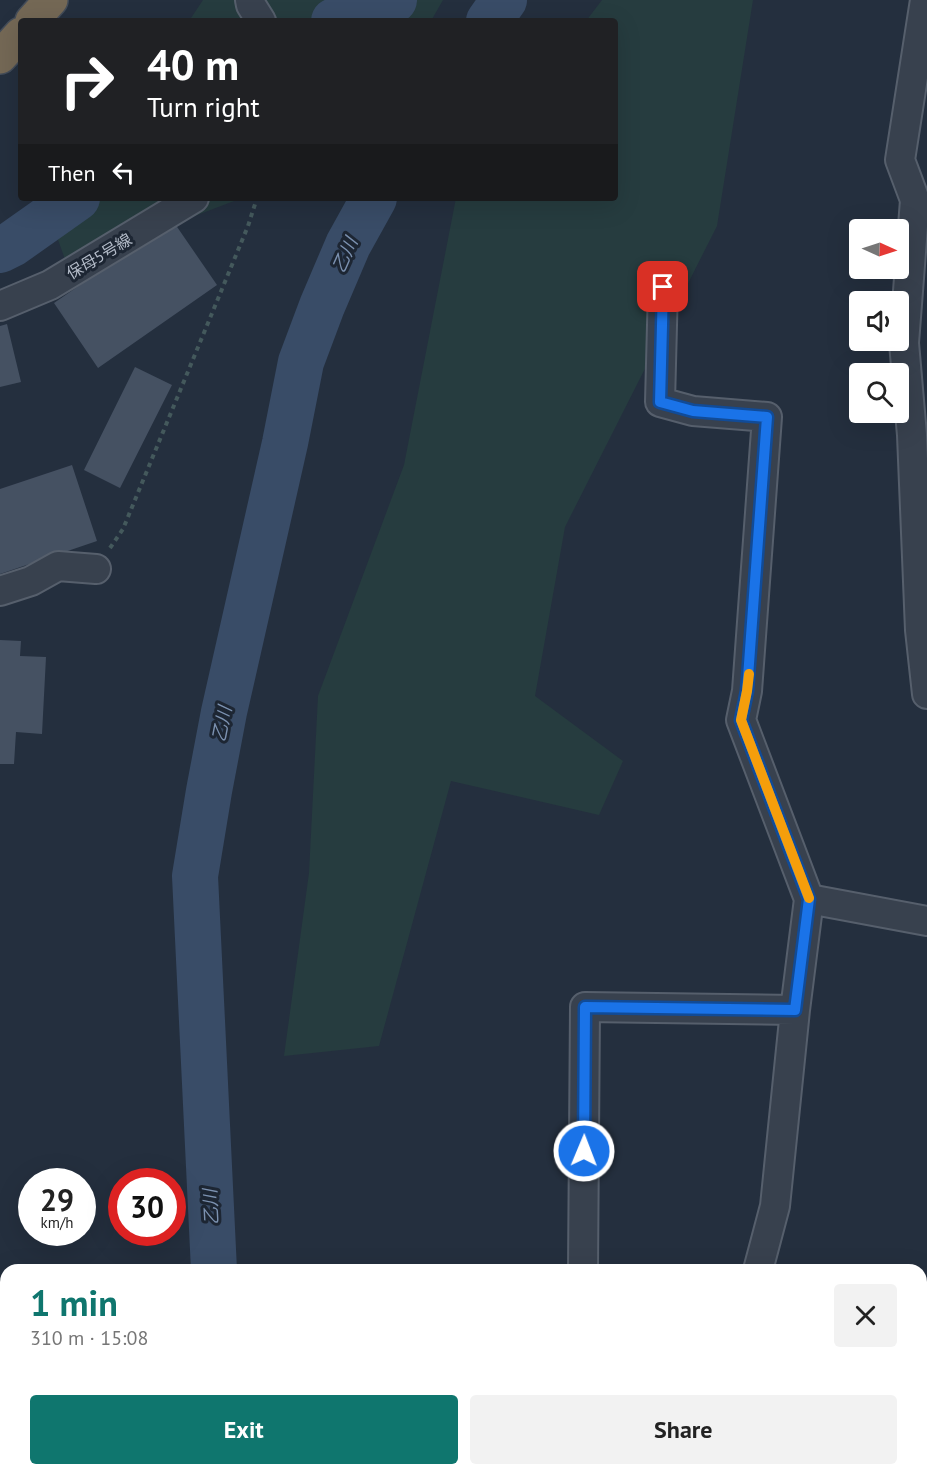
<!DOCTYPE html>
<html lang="en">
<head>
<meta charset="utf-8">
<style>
  :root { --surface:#fff; --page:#f2f2f2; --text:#222; --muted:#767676; --accent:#0f766e }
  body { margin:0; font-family:"PT Sans","Noto Sans JP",sans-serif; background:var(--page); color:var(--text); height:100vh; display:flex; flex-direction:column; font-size:22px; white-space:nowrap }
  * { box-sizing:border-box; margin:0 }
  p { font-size:20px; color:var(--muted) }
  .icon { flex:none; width:33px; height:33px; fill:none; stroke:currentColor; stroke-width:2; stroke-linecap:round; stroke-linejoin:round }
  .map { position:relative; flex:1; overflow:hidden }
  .panel { position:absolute; left:0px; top:1264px; width:927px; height:212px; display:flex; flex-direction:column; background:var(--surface); border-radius:18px 18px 0 0; box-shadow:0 6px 24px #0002 }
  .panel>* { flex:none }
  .top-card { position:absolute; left:18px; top:18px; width:600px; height:183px; border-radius:6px; box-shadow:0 6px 24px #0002; background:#202124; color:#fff; overflow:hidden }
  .needle { width:39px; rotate:93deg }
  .buttons { position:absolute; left:849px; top:219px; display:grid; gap:12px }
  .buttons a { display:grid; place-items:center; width:60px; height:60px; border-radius:6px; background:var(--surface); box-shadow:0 6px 24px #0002; font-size:30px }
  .speed { position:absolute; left:18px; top:1168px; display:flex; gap:12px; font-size:30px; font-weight:700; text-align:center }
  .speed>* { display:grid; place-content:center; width:78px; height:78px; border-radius:50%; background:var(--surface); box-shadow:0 6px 24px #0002; line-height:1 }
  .speed small { font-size:15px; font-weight:400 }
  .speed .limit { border:9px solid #d22; background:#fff; color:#111 }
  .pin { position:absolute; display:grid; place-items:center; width:51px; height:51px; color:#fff; margin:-26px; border-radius:12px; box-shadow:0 3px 9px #0006 }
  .me { position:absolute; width:66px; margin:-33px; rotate:1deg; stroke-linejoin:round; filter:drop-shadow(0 0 4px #0008) }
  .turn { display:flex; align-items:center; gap:21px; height:126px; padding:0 30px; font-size:27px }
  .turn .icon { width:78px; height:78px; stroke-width:2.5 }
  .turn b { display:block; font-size:42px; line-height:51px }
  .then { display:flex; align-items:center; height:57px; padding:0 30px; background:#0003; gap:12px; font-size:22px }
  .round { display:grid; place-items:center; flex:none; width:63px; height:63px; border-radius:6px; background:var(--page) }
  .head { display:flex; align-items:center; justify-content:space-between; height:102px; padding:0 30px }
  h1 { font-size:36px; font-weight:700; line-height:45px; color:var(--accent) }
  .cta { display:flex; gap:12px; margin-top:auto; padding:12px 30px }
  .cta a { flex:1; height:69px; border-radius:6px; background:var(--accent); color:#fff; font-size:24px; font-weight:700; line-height:69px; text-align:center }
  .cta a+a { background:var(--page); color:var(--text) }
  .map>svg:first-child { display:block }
</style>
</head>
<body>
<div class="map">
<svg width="927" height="1475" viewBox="0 0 927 1475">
  <rect width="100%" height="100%" fill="#242f3e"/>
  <path fill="#263c3f" d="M203 0H443L431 21H189Z
    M602 0H753L717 226 565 527 535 696 623 761 599 815 451 781 379 1046 284 1056 309 873 318 696 404 465 456 198H615V21H586Z
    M59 198H242L121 244 66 262 48 212Z"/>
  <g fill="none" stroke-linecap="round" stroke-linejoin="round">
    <path stroke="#394c67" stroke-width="46" d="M334 21 394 0
      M489 21 504 0
      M0 250 12 244 77 198
      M214 1270 195 876 209 791 224 712 285 443 301 362 322 306 348 245 374 198
      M213 1475V1470"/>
  </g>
  <path fill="#455162" d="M173 221 217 285 98 368 54 303Z
    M7 324 21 382 0 387V326Z
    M135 367 172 385 120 488 84 470Z
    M72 465 97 541 0 574V489Z
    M0 640 21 641 20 656 46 657 42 734 16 732 14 764H0Z"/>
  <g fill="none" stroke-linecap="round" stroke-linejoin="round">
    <g stroke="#565f6c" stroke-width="32">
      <path id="minor" d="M250 0 251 5 261 21
        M925 0 900 160 915 200 904 343 912 435 920 630 927 694
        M663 287 660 402 693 411 767 417 747 691 741 720 809 899 795 1010 775 1206 758 1270
        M0 306 50 285 194 198
        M0 591 31 581 58 566 96 569
        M809 899 927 921
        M583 1270 585 1007 795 1010
        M459 1470 477 1475
        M275 1475 327 1470
        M581 1475V1470
        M853 1475 855 1470"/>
    </g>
    <g stroke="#434c59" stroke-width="36">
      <path id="highway" d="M32 21 51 0
        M0 57 21 34"/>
    </g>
    <path stroke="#44595c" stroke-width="4" stroke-dasharray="4.5 4.5" stroke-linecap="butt" d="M110 548 123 529 248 226 257 198
      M414 1475V1470"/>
    <use href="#minor" stroke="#38414e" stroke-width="28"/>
    <use href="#highway" stroke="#746855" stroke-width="33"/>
  </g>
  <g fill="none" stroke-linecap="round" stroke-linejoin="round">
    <g stroke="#114b97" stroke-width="15">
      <path id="route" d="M584 1151 585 1007 795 1010 809 899 741 720 747 691 767 417 693 411 660 402 663 287"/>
    </g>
    <use href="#route" stroke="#1a73e8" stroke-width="10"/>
    <path stroke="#f59e0b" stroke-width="10" d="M749 674 747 691 741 720 809 898"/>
  </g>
  <g text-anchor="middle" stroke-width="6" stroke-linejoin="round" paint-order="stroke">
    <g font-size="16" fill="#b4bcc9" stroke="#1d2633">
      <text transform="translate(99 256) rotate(-31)" y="6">保母5号線</text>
    </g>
    <g font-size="18" font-style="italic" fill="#7c92b1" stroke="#1d2633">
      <text transform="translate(345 255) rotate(-66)" y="6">乙川</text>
      <text transform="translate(222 724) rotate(-79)" y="6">乙川</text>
      <text transform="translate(211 1207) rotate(-93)" y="6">乙川</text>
    </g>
  </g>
</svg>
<div class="buttons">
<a><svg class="needle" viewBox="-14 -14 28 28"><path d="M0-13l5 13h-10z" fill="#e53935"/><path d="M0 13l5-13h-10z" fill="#767676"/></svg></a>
<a><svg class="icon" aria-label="sound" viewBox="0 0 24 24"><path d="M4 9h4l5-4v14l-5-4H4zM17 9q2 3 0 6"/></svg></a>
<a><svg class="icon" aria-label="search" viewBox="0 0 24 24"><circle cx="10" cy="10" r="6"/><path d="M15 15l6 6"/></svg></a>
</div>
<div class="speed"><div>29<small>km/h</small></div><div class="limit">30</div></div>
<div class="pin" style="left:663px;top:287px;background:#d93025"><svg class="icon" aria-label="arrive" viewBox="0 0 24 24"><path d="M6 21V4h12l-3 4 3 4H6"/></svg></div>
<svg class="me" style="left:584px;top:1151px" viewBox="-20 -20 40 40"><circle r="17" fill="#1a73e8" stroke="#fff" stroke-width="3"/><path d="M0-11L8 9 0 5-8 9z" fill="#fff"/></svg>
<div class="top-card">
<div class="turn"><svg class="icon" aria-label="right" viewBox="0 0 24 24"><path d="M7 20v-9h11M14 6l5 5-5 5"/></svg><div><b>40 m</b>Turn right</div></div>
<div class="then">Then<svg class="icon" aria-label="left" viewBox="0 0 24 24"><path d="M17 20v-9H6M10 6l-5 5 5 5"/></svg></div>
</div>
<section class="panel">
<div class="head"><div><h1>1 min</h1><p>310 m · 15:08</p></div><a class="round"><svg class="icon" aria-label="close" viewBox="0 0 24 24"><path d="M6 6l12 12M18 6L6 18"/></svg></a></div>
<div class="cta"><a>Exit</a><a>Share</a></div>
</section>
</div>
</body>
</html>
